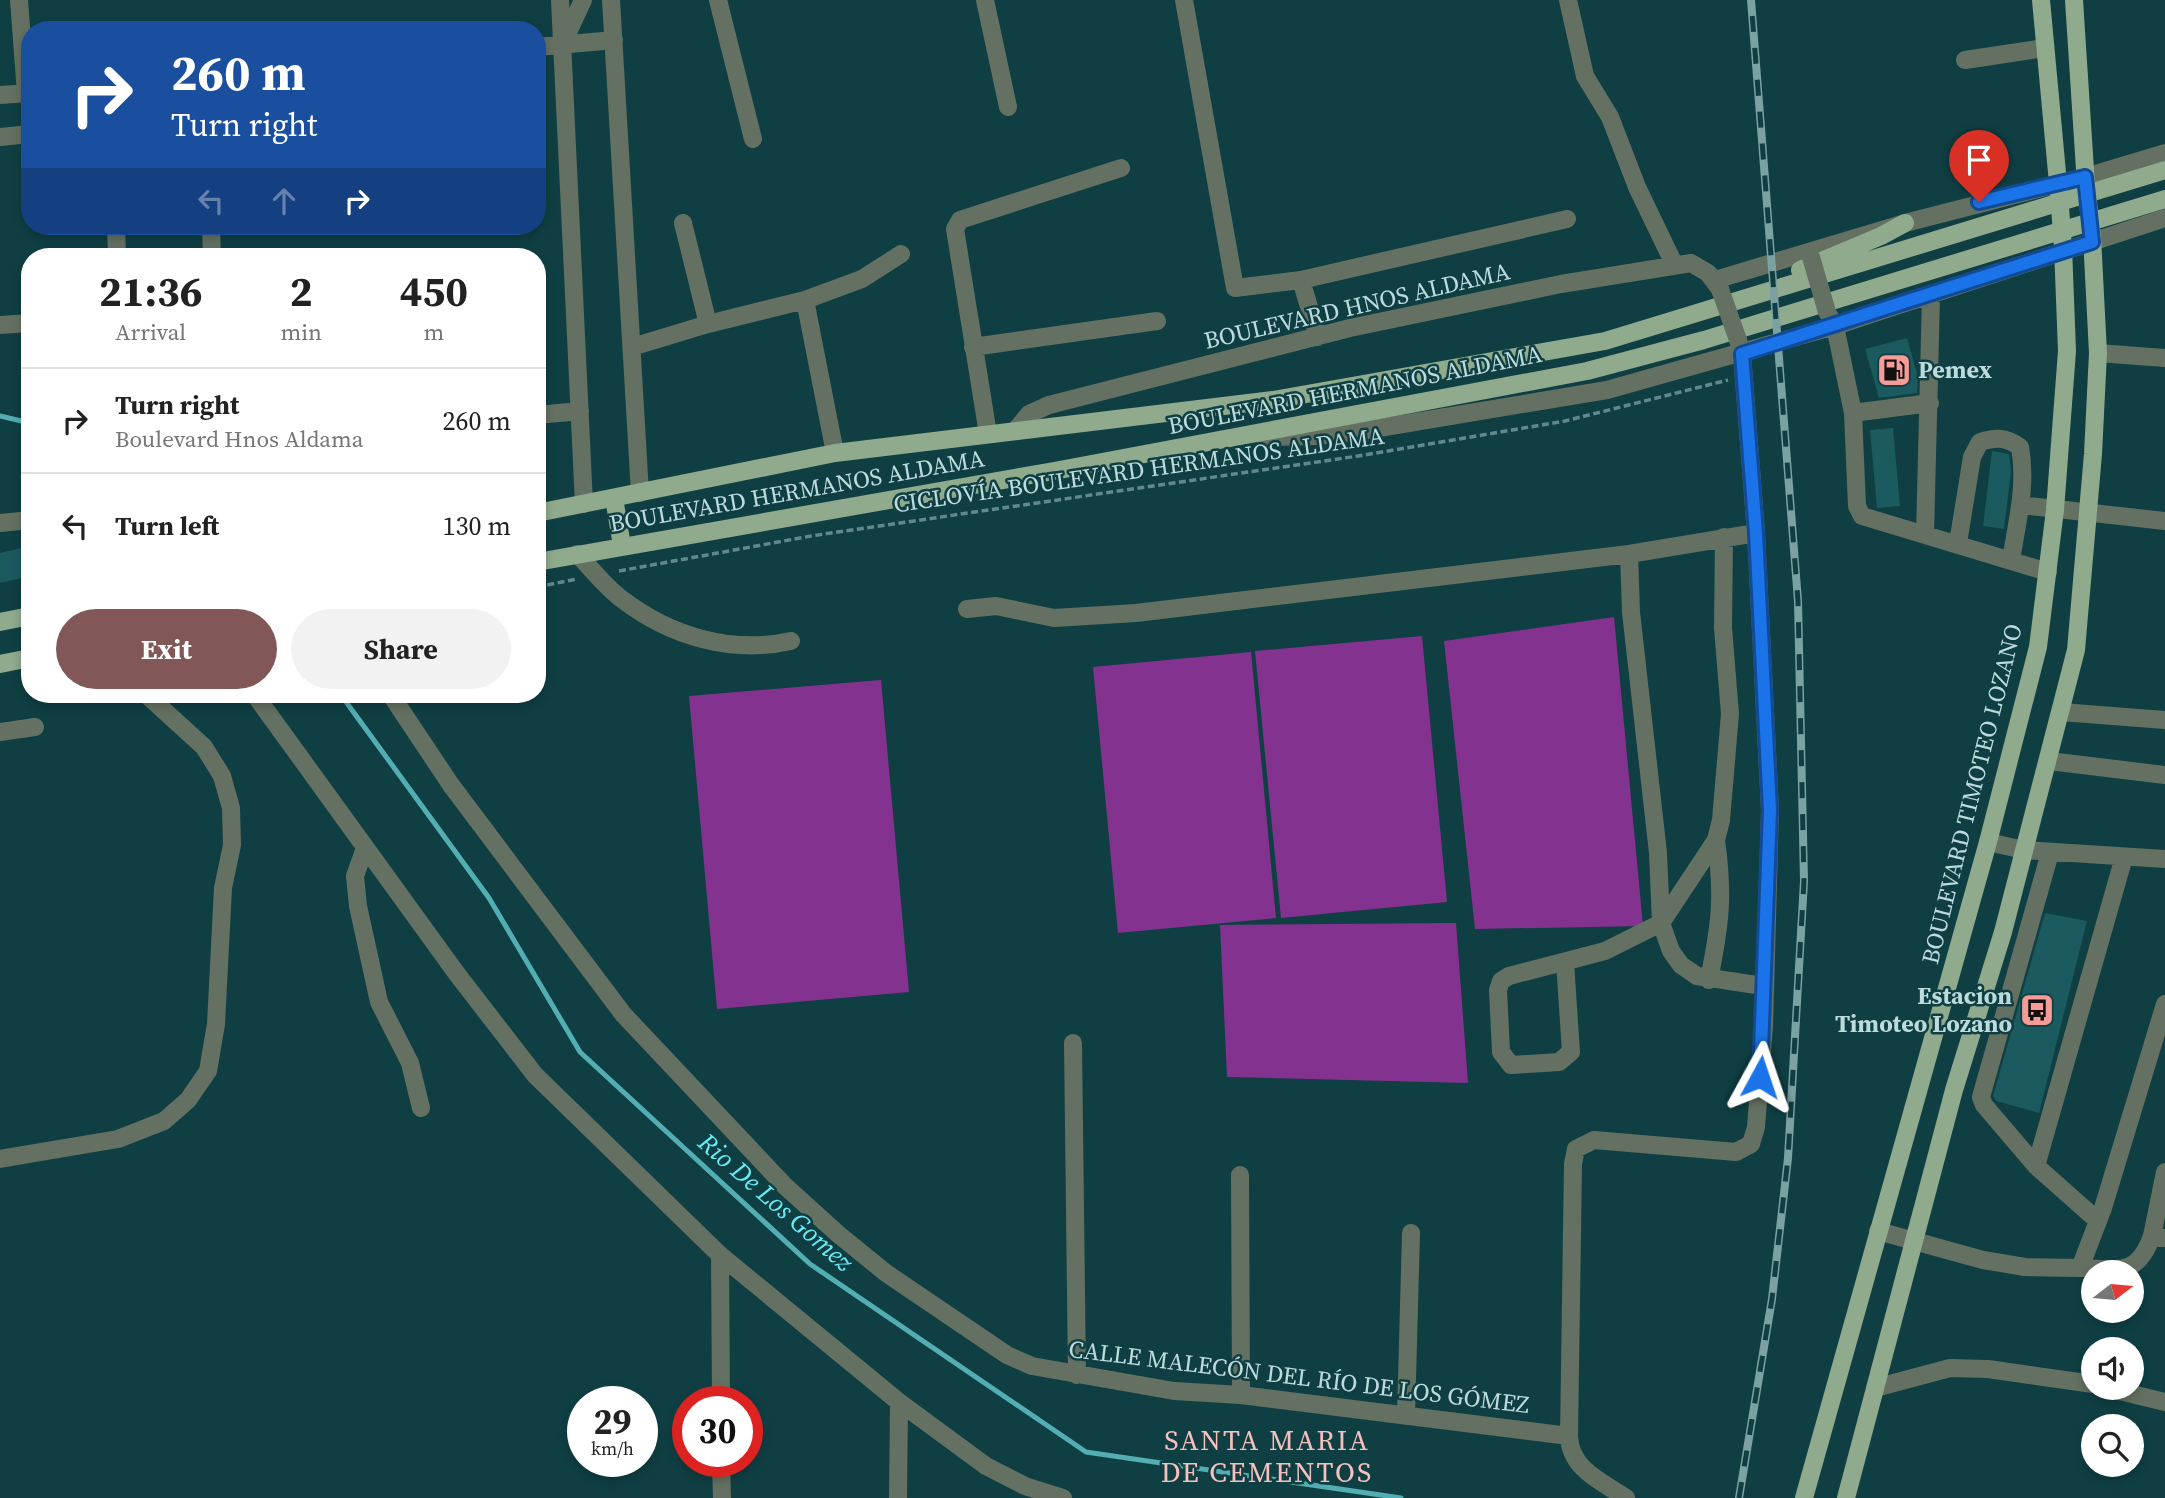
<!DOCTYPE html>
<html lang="en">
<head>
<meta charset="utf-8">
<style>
  :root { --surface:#fff; --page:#f2f2f2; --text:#222; --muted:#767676; --line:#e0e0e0; --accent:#815857 }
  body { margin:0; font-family:"Source Serif 4",serif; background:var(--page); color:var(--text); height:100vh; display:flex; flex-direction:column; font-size:26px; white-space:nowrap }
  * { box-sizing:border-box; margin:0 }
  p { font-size:23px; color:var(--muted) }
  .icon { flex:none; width:38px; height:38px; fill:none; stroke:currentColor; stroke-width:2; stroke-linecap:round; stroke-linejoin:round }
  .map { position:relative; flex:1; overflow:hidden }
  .drawer { position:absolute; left:21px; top:248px; width:525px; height:455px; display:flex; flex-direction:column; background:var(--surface); border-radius:28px; box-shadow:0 4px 10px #0003 }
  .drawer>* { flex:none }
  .guide { position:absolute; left:21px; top:21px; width:525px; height:214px; border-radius:28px; box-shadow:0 4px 10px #0003; background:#1a4fa0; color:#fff; overflow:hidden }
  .needle { width:46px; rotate:74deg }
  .buttons { position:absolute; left:2081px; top:1260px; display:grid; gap:14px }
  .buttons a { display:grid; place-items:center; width:63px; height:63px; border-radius:50%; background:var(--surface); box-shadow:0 4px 10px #0003; font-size:35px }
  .speed { position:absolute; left:567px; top:1386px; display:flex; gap:14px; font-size:35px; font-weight:700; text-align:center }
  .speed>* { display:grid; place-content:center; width:91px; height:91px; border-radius:50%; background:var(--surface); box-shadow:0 4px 10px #0003; line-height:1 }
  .speed small { font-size:18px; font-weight:400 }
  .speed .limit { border:10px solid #d22; background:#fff; color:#111 }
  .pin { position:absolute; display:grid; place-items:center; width:60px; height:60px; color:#fff; margin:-72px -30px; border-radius:50% 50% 50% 0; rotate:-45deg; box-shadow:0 0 7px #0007 }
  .pin .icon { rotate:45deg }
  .me { position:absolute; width:77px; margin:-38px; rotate:5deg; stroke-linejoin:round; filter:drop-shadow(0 0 5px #0008) }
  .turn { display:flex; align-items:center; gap:24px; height:147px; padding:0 35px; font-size:32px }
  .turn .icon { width:91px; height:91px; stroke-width:2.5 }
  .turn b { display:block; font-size:49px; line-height:60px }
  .lanes { display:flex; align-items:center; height:66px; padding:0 35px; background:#0003; justify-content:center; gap:35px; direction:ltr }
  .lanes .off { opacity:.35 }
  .eta { display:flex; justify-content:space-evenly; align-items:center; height:119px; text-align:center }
  .eta b { font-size:42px; font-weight:700; line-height:49px }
  .action { display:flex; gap:14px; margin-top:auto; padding:14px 35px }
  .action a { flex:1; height:80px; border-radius:42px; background:var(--accent); color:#fff; font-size:28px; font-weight:700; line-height:80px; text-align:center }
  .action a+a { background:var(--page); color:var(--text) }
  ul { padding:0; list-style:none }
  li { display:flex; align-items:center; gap:21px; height:105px; padding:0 35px; border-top:2px solid var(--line) }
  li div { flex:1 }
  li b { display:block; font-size:26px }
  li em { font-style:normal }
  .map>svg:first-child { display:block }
</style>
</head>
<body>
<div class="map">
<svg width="2165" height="1498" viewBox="0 0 2165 1498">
  <rect width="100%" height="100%" fill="#0f3f43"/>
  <path fill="#83338f" d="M1614 617 1643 926 1475 929 1444 641Z
    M1422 636 1447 902 1281 918 1255 651Z
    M1251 652 1276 918 1118 933 1093 667Z
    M881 680 909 992 717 1009 689 696Z
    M1456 923 1468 1083 1227 1077 1220 925Z"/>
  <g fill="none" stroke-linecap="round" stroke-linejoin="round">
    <path stroke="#53aeb4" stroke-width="5" d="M0 416 30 423
      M341 695 489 898 580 1052 810 1264 1086 1452 1401 1498"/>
  </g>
  <path fill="#1b5a5f" d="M1907 338 1918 377 1917 393 1879 398 1865 349Z
    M1893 428 1900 506 1877 508 1870 430Z
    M1992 451 2009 454 2011 471 2004 529 1983 526Z
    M30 546V576L0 583V553Z
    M2045 913 2087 921 2039 1113 1996 1101 1993 1096Z"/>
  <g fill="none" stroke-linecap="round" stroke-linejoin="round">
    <path stroke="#61898c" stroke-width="3.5" stroke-dasharray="7 3.5" stroke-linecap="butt" d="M619 571 811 536 1358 456 1565 421 1728 380
      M537 587 577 579"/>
    <path stroke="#647162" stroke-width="18" d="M19 0 26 93
      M560 0 584 504
      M611 0 640 493
      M718 0 753 139
      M985 0 1008 107
      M1184 0 1235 288 1301 280 1567 219
      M1568 0 1585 76 1610 117 1637 187 1674 264
      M564 41 583 0
      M537 47 614 40
      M1965 60 2045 48
      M0 95 30 93
      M0 137 30 134
      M683 223 708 324 805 300 862 279 901 254
      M116 226 117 257
      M211 226 212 257
      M1301 280 1318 337
      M1715 280 1905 223 2085 177 2165 153
      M805 300 835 453
      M1830 317 1835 326 1853 413 1857 506 1862 516 2048 572
      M0 325 30 323
      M632 347 708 324
      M973 347 1157 321
      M2098 353 2165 358
      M1853 413 1930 403
      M537 415 580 411
      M1015 431 1029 414 1049 405 1350 328 1561 284 1691 263 1708 273 1720 289
      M988 434 955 229 960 220 1121 168
      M1264 437 1317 436 1361 431 1607 390 1835 326 2165 218
      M2021 505 2165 521
      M0 523 30 520
      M1756 533 1629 554 1631 612 1658 853 1661 923 1671 951 1681 965 1697 976 1763 986
      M1925 535 1931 296
      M1958 543 1972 457 1980 442C1996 437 2006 437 2020 447 2027 485 2017 522 2011 560
      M577 554C592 569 606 588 623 600 672 637 732 654 791 641
      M967 609 996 606 1054 618 1136 613 1629 554
      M255 695 457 974 535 1075 720 1255 899 1402 986 1466 1025 1486 1063 1498
      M391 695 451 785 623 1014 785 1186 838 1234 886 1273 1007 1355 1032 1366 1174 1391 1241 1395 1569 1436C1570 1469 1601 1481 1626 1498
      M2061 712 2165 720
      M0 732 35 727
      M2049 761 2165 775
      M1988 842 2024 850 2165 859
      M365 848 355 876 358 906 379 1002 410 1063 421 1108
      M2050 853 1981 1097 1984 1105 2036 1166 2097 1220
      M1565 962 1571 1052 1559 1062 1511 1065 1501 1052 1498 990 1501 981 1509 976 1605 951 1661 923 1716 840 1721 820 1730 714 1723 628 1724 537
      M1709 980C1720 925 1724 897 1716 840
      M1073 1043 1077 1375
      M0 1159 118 1139 164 1121 188 1100 208 1071 216 1024 223 888 232 845 231 808 222 776 204 747 147 695
      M2036 1166 2124 857
      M2165 1172 2152 1236 2165 1238
      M1240 1175 1241 1395
      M1878 1231 1983 1260 2025 1267 2080 1268 2103 1208 2165 1004
      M720 1255 721 1402
      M2080 1268C2119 1269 2137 1277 2152 1236
      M1875 1388 1950 1368 1988 1369 2093 1384
      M2107 1388 2165 1402
      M1406 1416 1411 1233
      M1569 1436 1573 1164 1576 1149 1594 1140 1736 1152 1751 1144 1756 1127 1764 1026 1770 810 1756 533 1742 354 1738 340
      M721 1461 722 1498
      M898 1498 899 1402"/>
    <path stroke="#8faa8c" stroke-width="18" d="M2041 0 2059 194
      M2074 0 2086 185
      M1800 270 1881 236 1905 223
      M614 498 622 546
      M537 513 835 453 1273 400 1605 341 2165 170
      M537 562 1054 471 1587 371 1704 340 2165 199
      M0 622 30 616
      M0 664 30 658
      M1804 1498 1988 842 2038 647 2055 510 2067 351 2063 247
      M1846 1498 1954 1090 2003 932 2076 650 2093 454 2098 353 2092 237"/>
    <g stroke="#7ca1a3" stroke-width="8">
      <path id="rail" d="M1739 1498 1772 1299 1788 1158 1804 881 1798 601 1751 0"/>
    </g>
    <use href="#rail" stroke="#0f3f43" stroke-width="5" stroke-dasharray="16" stroke-linecap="butt"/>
    <path stroke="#647162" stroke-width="18" d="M1811 257 1827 312
      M1720 289 1738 340"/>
    <path stroke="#8faa8c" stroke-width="18" d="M2086 185 2092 237
      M2059 194 2063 247"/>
  </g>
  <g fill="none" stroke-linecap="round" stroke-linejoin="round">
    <g stroke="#114b97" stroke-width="18">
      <path id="route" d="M1760 1077 1770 810 1756 533 1742 354 2092 242 2085 177 1979 202"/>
    </g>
    <use href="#route" stroke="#1a73e8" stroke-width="12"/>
  </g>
  <defs>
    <g id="fuel-square" transform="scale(1.75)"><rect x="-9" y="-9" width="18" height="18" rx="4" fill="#f59b98" stroke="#0f3f43"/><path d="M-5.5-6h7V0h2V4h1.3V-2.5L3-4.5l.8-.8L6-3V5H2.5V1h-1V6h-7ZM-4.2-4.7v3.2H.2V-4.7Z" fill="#111"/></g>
    <g id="bus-square" transform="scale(1.75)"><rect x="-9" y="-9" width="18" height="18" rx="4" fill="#f59b98" stroke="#0f3f43"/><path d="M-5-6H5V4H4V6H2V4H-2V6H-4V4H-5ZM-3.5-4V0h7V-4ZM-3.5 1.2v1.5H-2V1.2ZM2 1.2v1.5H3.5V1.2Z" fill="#111"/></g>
  </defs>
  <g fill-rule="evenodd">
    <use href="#fuel-square" x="1894" y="370"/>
    <use href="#bus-square" x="2037" y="1010"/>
  </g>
  <g text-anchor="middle" stroke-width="5" stroke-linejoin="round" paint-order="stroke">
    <g font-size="24" fill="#bddbdd" stroke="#0f3f43">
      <text transform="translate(1357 306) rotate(-13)" y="8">BOULEVARD HNOS ALDAMA</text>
      <text transform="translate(1355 390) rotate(-11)" y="8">BOULEVARD HERMANOS ALDAMA</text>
      <text transform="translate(1139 470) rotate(-8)" y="8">CICLOVÍA BOULEVARD HERMANOS ALDAMA</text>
      <text transform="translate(797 491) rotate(-10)" y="8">BOULEVARD HERMANOS ALDAMA</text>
      <text transform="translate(1972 794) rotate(-76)" y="8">BOULEVARD TIMOTEO LOZANO</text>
      <text transform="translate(1299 1377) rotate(7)" y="8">CALLE MALECÓN DEL RÍO DE LOS GÓMEZ</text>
    </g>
    <g font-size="24" font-weight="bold" fill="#bddbdd" stroke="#0f3f43" text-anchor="start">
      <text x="1918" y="378">Pemex</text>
      <text x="2012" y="1004" text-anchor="end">Estacion<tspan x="2012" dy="28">Timoteo Lozano</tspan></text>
    </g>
    <g font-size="26" font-style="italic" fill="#68edf7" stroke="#0f3f43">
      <text transform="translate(776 1202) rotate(41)" y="9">Rio De Los Gomez</text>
    </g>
    <g font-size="28" letter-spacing="2" fill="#f5c1be" stroke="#0f3f43">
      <text x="1267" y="1450">SANTA MARIA<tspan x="1267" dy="32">DE CEMENTOS</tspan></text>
    </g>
  </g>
</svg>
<div class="buttons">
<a><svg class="needle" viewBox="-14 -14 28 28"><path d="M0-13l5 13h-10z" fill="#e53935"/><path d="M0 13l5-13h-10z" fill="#767676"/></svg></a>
<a><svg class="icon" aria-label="sound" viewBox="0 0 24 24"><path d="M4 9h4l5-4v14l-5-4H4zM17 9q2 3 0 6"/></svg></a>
<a><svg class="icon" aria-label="search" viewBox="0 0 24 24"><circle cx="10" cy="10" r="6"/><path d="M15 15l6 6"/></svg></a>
</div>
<div class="speed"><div>29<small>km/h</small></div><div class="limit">30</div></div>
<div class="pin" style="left:1979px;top:202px;background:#d93025"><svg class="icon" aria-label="arrive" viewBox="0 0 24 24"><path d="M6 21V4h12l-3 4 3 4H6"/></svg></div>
<svg class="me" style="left:1760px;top:1077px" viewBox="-20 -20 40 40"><path d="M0-17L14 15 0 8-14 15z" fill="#1a73e8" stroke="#fff" stroke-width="4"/></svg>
<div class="guide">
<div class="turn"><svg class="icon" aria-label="right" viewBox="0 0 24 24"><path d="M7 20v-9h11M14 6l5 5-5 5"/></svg><div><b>260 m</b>Turn right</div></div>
<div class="lanes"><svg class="icon off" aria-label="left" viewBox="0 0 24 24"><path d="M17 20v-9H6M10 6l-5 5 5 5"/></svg><svg class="icon off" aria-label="ahead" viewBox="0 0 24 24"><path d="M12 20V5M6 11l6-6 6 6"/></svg><svg class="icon" aria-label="right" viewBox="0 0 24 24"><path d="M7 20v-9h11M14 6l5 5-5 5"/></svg></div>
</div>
<section class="drawer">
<div class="eta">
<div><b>21:36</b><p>Arrival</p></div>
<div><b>2</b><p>min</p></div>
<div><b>450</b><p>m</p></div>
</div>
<ul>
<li><svg class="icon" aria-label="right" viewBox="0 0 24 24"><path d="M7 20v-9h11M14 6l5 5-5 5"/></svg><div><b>Turn right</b><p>Boulevard Hnos Aldama</p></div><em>260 m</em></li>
<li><svg class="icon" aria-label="left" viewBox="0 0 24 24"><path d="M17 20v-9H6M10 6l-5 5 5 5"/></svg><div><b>Turn left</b></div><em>130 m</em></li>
</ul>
<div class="action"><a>Exit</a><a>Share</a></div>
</section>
</div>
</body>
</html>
